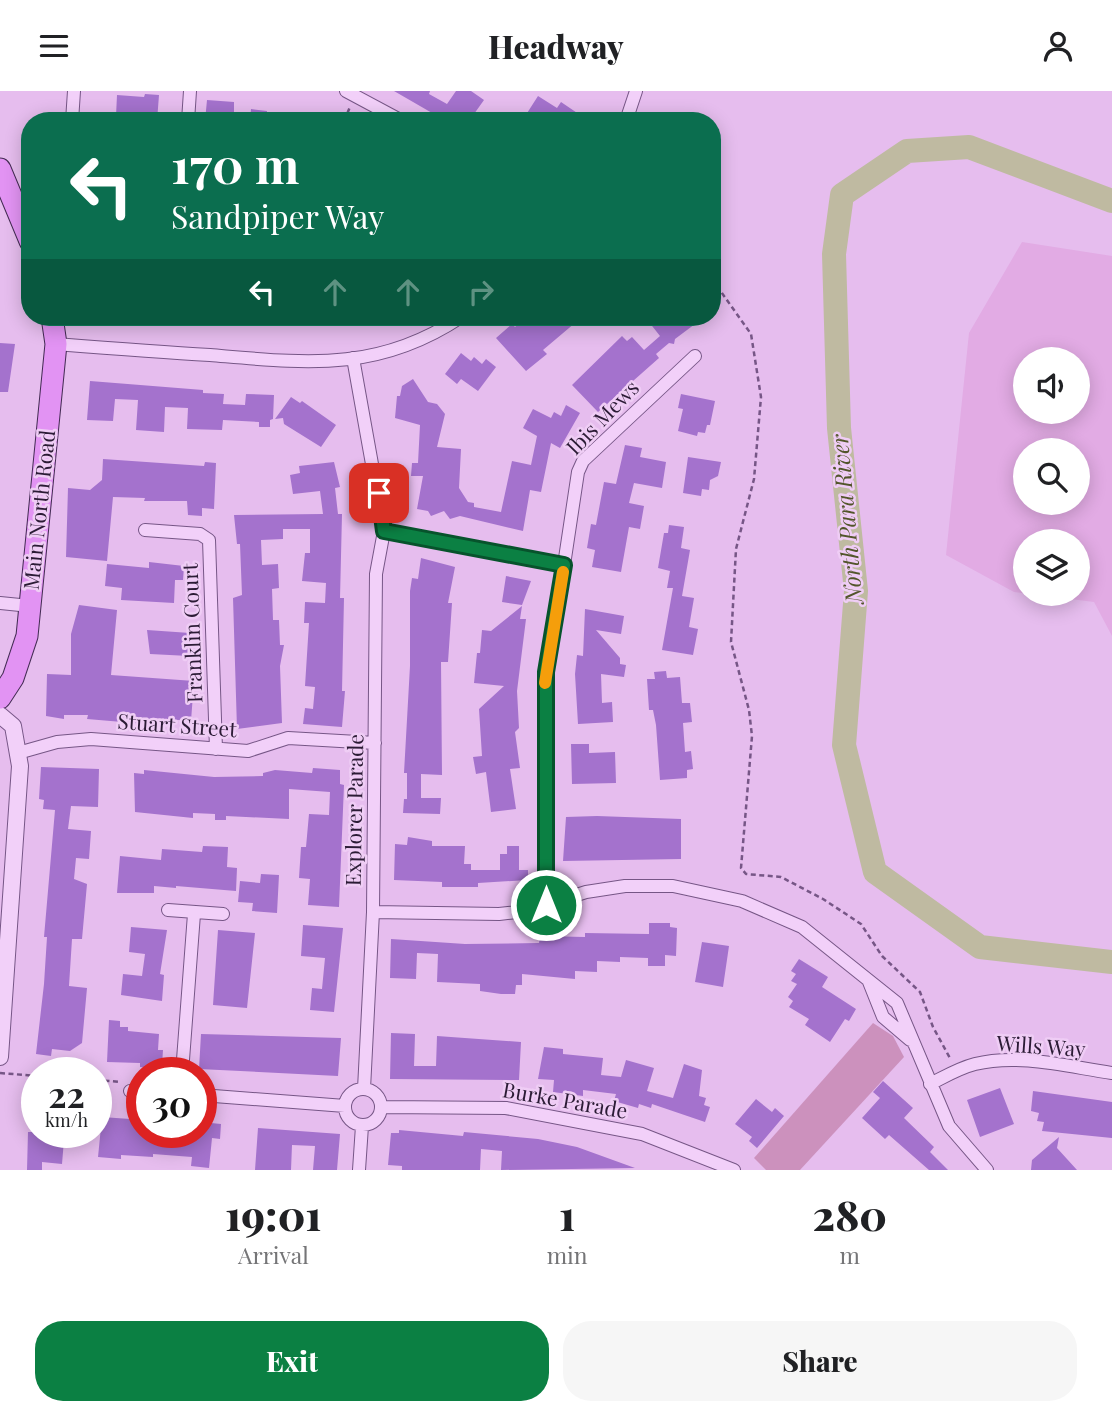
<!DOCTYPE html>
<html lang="en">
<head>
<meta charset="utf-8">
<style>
  :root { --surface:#fff; --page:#f6f6f6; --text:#202124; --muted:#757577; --accent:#0b8043 }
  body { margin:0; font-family:"Playfair Display",serif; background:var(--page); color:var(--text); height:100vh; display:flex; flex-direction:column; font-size:26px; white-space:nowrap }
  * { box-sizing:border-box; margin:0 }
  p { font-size:23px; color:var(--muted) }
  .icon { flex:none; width:38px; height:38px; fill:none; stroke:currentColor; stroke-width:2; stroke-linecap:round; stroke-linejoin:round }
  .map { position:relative; height:1079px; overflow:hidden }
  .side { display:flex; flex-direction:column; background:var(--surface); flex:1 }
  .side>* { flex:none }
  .guide { position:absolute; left:21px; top:21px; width:700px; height:214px; border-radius:28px; box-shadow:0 4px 18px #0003; background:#0b6e4f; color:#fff; overflow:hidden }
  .fabs { position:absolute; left:1013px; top:256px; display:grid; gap:14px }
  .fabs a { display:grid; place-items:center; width:77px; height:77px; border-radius:50%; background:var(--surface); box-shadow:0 4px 18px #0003; font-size:35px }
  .speed { position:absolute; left:21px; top:966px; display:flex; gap:14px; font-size:35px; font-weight:700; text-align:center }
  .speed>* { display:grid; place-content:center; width:91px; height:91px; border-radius:50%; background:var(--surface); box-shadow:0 4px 18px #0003; line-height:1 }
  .speed small { font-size:18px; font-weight:400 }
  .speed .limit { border:10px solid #d22; background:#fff; color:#111 }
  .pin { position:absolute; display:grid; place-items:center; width:60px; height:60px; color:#fff; margin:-30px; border-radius:14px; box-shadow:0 4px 10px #0006 }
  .me { position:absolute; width:77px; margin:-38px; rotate:0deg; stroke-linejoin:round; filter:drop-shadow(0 0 5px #0008) }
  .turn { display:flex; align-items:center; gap:24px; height:147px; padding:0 35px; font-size:32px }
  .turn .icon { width:91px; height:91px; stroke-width:2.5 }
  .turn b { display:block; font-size:49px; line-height:60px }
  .lanes { display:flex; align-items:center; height:66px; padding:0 35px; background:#0003; justify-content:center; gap:35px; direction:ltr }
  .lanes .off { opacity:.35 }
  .eta { display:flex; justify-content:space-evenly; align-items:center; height:119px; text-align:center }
  .eta b { font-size:42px; font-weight:800; line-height:49px }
  .button { display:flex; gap:14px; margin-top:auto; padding:14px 35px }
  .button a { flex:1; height:80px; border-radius:28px; background:var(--accent); color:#fff; font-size:28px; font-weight:800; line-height:80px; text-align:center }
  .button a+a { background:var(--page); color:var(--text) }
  header { display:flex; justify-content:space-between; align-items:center; height:91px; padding:0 35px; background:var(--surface); font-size:32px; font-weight:800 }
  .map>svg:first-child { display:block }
</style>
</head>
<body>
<header><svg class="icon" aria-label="menu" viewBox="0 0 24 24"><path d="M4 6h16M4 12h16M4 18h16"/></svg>Headway<svg class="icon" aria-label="person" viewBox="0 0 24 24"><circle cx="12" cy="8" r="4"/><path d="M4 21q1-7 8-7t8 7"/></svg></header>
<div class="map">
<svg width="1112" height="1079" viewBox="0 0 1112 1079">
  <rect width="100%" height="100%" fill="#e6bdee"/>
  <path fill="#e2abe4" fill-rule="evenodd" d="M1022 151 1112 165V545L1094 511 1014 501 946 464 969 242ZM1026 268H1078V320H1026ZM1026 359H1078V411H1026ZM1026 450H1078V502H1026Z"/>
  <path fill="#cc91bd" d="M873 932 893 945 904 966 800 1079H766L754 1067Z"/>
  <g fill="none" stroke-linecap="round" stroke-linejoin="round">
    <path stroke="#bfbaa1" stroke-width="24" d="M1112 110 969 56 907 60 842 104 834 163 839 337 856 500 844 654 875 781 980 856 1112 871"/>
  </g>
  <path fill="#a472cd" d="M394 0H430L429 3 447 13 456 0H471L484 9 469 30H436L439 26Z
    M145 3 159 4 157 30H120V25H116L117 4 144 6Z
    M538 5 557 17 561 11 589 30H522Z
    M207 9 234 11V21H227V30H205Z
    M251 18 267 20 266 30H250Z
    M527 226H582L543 259 547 263 526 280 496 247 512 233 515 236Z
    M645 226H689L695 233 675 248 674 253 669 252 656 263 659 267 598 321 572 294 622 245 627 250 632 246 644 259 660 245Z
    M0 252 15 253 8 301H0Z
    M461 262 471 270 474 266 482 273 486 268 496 276 478 300 461 288 457 293 445 283Z
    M413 288 428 311 437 313 445 323 437 356 461 358 459 397 468 411 474 412V416L501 421 512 370 531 374 537 345 523 337 533 318 551 327 554 321 561 325 566 314 580 322 560 357 551 352 541 401 530 399 523 440 460 425 450 428 444 420 431 425 428 420 417 418 423 385H411L412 372H418L420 334 395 327 397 305H400L402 295Z
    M90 290 203 299V302L224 303 223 313 245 314 246 303 274 304 273 328 270 329V336H259V331L223 329 222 339 187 338 188 317 165 316 164 341 136 339 138 309 115 308 113 330 87 329Z
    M681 303 715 310 710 334H707L705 342 698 341 697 345 678 340 683 318 678 317Z
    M291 306 300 312 302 310 336 334 321 356 284 333 283 327 275 328Z
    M625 354 642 357 640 366 666 371 662 397 634 392 629 412 644 415 640 438 629 436 621 481 592 476 595 459 587 457 591 433 596 434 604 391 616 393Z
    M688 366 721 371 718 385 710 389 709 399 702 398 701 405 683 402Z
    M103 368 204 375 205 371 216 372 214 418 202 417V425L188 424 187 410H144L145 407 113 406 107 470 66 466 68 397 90 399 102 389Z
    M334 371 340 396 335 397 338 423H342L340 507H344L342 600H345L342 636 303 633 305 617 313 618 315 596 305 595 309 532H304L305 511 325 512 326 492 302 490 305 462H310V438H283V448L261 449 262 474 278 473 279 497 272 498 273 529H279L280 554H284L280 575 282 632 237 638 233 507 242 504 240 453H237L234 424 323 423 320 400 293 403 290 384 300 382 299 375Z
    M669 434 684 436 681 457 690 459 682 505 694 507 689 536 698 538 693 564 662 559 673 497H667L670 480 658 477 664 442H668Z
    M421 467 455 476 448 512H452L448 571H441L442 684 421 683V707H441L440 723 403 722 404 708H407V682H404L410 575V500L412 487 418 488Z
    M149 471 184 475 183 489H175L174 512 121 509 122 497 105 495 107 473 149 477Z
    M506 485 531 490 522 514 502 511Z
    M79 514 117 519 111 584 194 590 191 630 154 627 153 631 146 633 87 628 88 624H64V628L46 625 47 583 71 584V543Z
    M522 515 520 528H526L517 600 519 637 515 641 520 677 510 678 516 718 491 721 486 681 476 683 473 666 482 665 479 618 504 595 474 592 477 562H480L482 539 491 540Z
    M585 518 624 525 621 543 596 539 620 567V573L626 574 624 586 601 583 602 612 612 611 613 631 578 633 575 583 577 564 583 565Z
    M147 539 190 542 189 565 150 563Z
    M666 580 667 587 680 586 682 612H690L692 631 683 632 685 661 691 660 693 678 687 679V687L660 689 656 634 653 619H649L647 588H655L654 581Z
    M571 653H589V662L615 661 616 692 572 693Z
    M41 676 99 678 98 716 71 715 68 738 91 740 89 768 76 767 74 788 87 793 82 848H72L69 895 87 897 82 952 70 960 52 958 51 965 36 963 44 893 47 846H44L55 719 43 718 44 709 39 708Z
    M313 677 340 679V693L344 694 339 816 308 814 310 788 299 787 301 756H306L309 723 329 724 330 701 289 698V728L226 725V729H215V723L193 722V727L135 721 134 682 144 683V679L214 686 263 685V682L275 679 312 682Z
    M597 725 681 728V768L563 770 566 726Z
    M408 746 432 750V755H465L464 773H471V779H500V763H507V755H519V779H528V789L478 792V796H442V791L394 789 395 753 407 754Z
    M203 755 228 756 227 776 237 777 236 800 176 795V797L154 795V802H117L120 765 161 769 162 758 202 761Z
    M261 783 279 784 277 822 252 820 253 812 238 811 240 790 260 792Z
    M649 832H670V836L677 837 676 865 665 864V875H648V867L620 866V871L597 870V881L575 880V888L522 883V894H516L515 903H501L480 900V893L437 891 438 863 417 862 416 888 390 887 391 848 465 853 539 852 540 845 585 846V842L649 843Z
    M303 834 343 837 334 921 310 919 312 897 322 898 325 867 301 865Z
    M131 836 167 839 160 883 164 884 162 910 121 904 123 883 142 885 145 863 129 861Z
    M218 839 255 842 247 917 213 914Z
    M702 851 729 855 723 896 695 891Z
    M799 868 828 886 822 896 856 918 849 930 845 928 830 951 805 934 809 928 789 916 793 910 788 906 797 893 791 890 796 883 791 880Z
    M109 929 120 930V936H128V940L159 943 158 959H163L162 974H155L154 978 140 976V972L107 971Z
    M391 942 415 943 414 975H436L437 945 521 951 519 989 390 988Z
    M201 943 341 947 338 985 199 978Z
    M544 956 563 958V963L603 967 601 984 621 986 626 969 654 977 647 1000 673 1007 684 973 702 979 699 1005 706 1007 704 1014 710 1016 705 1031 652 1013 651 1017 639 1013 638 1017 614 1010 616 1003 583 999V1005L553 1001 554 989 538 988Z
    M883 990 913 1017 904 1027 934 1056 930 1061 948 1079H929L889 1044 885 1048 862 1027 880 1007 873 1001Z
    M1000 997 1014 1033 980 1046 967 1009Z
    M1033 1000 1112 1011V1047L1042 1040 1044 1031 1037 1030 1039 1022 1031 1020Z
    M756 1008 772 1021 775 1017 784 1025 757 1057 749 1050 752 1046 735 1033Z
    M130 1025 142 1026V1041H201V1031L221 1033 220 1048 212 1047 209 1077 191 1075 192 1066 153 1063V1066L121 1064V1068L98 1066 102 1026 130 1028Z
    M258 1037 340 1043 337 1079H313L315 1055 292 1054 291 1079H255Z
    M399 1039 463 1045 464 1041 538 1048 577 1056 635 1077 501 1079 502 1060 481 1058 480 1079H402V1075L388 1074 391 1042H399Z
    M28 1041H43V1047L64 1049 62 1073 42 1071V1079H27Z
    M1059 1046 1057 1057 1077 1079H1031L1032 1069Z"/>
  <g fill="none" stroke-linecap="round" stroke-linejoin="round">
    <g stroke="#765686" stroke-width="8">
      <path id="service" d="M124 228 174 231V226"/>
    </g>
    <g stroke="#765686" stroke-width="14">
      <path id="minor" d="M346 0 402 30
        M72 30 74 0
        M188 30 190 0
        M626 30 636 0
        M56 253C107 257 158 261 210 264 305 272 377 282 461 226
        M353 267 384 440 376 483 373 821 364 998
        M145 439 200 443 209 449 216 658
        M384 440 564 474 546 581V814
        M564 474 578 381 583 370 695 265
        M0 512 30 515
        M18 662 57 651 91 648 248 660 288 647 375 652
        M168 819 223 823
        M373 821 499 823 527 820 586 801 625 795H673L742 810 802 836 897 912 949 1035 987 1079
        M869 891 883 926 910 949
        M182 982 194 823
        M930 993C944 986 959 977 975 973 1019 962 1069 976 1112 982
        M345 1016a18 18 0 1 1 36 0a18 18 0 1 1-36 0Z
        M130 1000 142 1001
        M201 1004 345 1015
        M382 1016 506 1017 642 1043 734 1079
        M359 1079 362 1035"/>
    </g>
    <g stroke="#765686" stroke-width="18">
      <path id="tertiary" d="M0 624 13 635 20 675 0 966"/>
    </g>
    <g stroke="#432b53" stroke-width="23">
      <path id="primary" d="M0 78 30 150
        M0 607 13 587 27 545 56 253 52 226"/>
    </g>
    <path stroke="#765686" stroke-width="2.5" stroke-dasharray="5 3.5" stroke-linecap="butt" d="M344 30 350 16
      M712 188 751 243 761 306 754 388 736 458 731 551 749 619 752 645 741 777 746 783 781 786 823 808 861 833 882 865 920 901 933 936 951 969
      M0 982 37 985
      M96 989 121 991"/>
    <use href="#service" stroke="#f2d0f9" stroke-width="6"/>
    <use href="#minor" stroke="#f2d0f9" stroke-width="12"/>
    <use href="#tertiary" stroke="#f2d0f9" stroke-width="16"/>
    <use href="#primary" stroke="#e293f3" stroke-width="21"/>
  </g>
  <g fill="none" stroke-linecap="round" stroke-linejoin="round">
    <g stroke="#07532c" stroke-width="18">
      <path id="route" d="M379 402 384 440 564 474 546 581V814"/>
    </g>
    <use href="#route" stroke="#0b8043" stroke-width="12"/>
    <path stroke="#f59e0b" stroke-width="12" d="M545 592 563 481"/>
  </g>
  <g text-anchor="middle" stroke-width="5" stroke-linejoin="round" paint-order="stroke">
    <g font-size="21" fill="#2b1b35" stroke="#efcdf5">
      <text transform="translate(603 327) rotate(-46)" y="7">Ibis Mews</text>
      <text transform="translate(40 419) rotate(-84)" y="7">Main North Road</text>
      <text transform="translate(193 542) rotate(-92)" y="7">Franklin Court</text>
      <text transform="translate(177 635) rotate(4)" y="7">Stuart Street</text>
      <text transform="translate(355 719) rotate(-89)" y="7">Explorer Parade</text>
      <text transform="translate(1041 956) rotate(4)" y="7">Wills Way</text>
      <text transform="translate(565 1010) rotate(10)" y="7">Burke Parade</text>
    </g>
    <g font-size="23" font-style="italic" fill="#52552a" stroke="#efcdf5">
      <text transform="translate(847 428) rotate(-95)" y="8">North Para River</text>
    </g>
  </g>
</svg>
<div class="fabs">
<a><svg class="icon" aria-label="sound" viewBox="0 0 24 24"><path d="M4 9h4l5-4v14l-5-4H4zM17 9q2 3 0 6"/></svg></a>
<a><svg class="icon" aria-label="search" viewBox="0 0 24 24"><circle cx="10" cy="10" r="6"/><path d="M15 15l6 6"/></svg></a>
<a><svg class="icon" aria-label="layers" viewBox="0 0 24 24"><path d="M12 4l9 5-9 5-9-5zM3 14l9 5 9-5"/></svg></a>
</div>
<div class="speed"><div>22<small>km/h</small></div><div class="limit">30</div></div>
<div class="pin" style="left:379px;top:402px;background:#d93025"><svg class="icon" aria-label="arrive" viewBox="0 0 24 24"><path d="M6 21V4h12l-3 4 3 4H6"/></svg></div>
<svg class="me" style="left:546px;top:814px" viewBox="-20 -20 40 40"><circle r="17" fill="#0b8043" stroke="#fff" stroke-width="3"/><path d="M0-11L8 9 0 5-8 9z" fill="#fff"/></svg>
<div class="guide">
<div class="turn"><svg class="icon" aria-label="left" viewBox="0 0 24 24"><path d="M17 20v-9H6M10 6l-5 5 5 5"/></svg><div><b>170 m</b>Sandpiper Way</div></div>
<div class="lanes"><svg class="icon" aria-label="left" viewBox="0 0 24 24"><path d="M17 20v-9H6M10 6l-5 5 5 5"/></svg><svg class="icon off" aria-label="ahead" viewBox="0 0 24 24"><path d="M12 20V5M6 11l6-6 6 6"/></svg><svg class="icon off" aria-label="ahead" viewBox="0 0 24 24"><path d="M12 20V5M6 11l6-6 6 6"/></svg><svg class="icon off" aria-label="right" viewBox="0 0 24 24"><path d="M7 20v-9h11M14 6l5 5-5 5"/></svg></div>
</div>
</div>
<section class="side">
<div class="eta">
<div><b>19:01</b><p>Arrival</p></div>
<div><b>1</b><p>min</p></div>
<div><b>280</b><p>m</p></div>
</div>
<div class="button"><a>Exit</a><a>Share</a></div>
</section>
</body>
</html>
